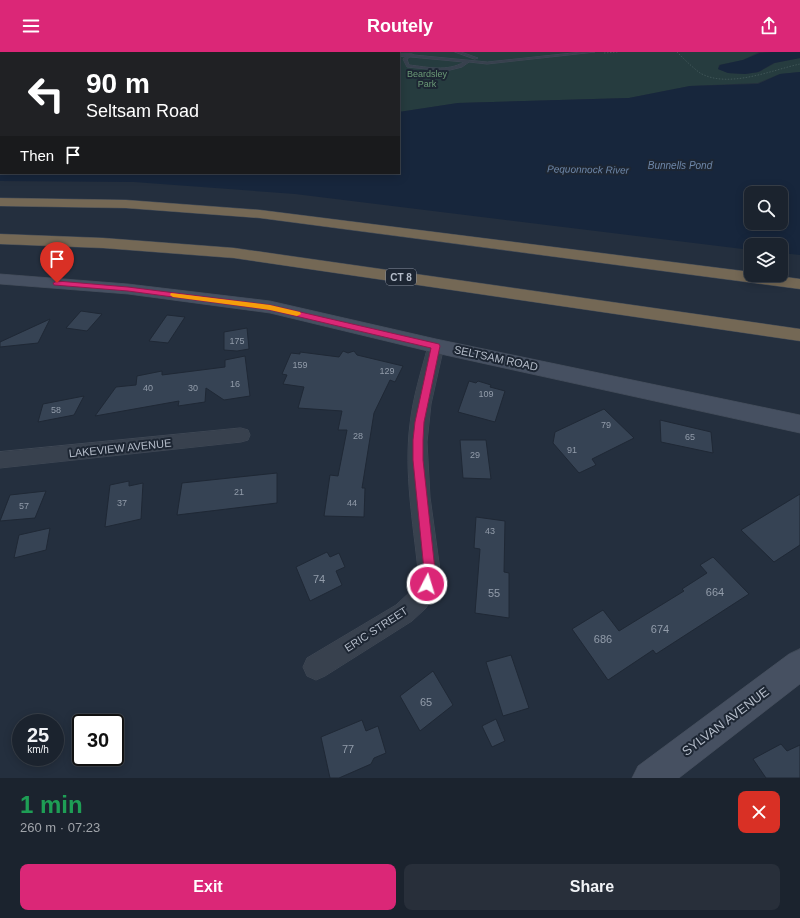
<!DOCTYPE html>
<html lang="en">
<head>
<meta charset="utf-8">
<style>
  :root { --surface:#1b232e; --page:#282f3a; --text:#f1f3f6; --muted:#a0a4aa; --line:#39404a; --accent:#db2777 }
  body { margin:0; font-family:Helvetica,sans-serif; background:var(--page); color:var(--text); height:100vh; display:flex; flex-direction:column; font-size:15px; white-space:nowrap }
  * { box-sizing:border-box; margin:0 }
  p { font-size:13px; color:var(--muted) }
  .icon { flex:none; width:22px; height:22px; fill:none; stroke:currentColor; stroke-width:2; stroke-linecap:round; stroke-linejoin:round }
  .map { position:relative; height:726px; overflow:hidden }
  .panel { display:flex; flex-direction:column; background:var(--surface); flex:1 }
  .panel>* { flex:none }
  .top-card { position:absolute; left:0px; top:0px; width:400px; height:122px; box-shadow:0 2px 10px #0003,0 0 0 1px var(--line); background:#202124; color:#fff; overflow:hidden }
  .buttons { position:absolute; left:744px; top:134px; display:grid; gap:8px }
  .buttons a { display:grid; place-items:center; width:44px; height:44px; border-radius:8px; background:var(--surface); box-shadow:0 2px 10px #0003,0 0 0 1px var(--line); font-size:20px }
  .speed { position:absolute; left:12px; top:662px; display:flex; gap:8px; font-size:20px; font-weight:700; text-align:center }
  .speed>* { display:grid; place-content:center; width:52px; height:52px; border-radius:50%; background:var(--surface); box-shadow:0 2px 10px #0003,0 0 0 1px var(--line); line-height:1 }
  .speed small { font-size:10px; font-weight:400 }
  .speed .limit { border:2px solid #111; border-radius:6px; background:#fff; color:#111 }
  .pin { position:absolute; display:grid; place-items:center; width:34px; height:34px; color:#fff; margin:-41px -17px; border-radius:50% 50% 50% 0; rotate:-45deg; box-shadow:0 0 4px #0007 }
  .pin .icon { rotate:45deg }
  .me { position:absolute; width:44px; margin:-22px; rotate:5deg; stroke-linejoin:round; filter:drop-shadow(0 0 3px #0008) }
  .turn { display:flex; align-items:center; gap:14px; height:84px; padding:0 20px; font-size:18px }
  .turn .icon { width:52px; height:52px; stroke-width:2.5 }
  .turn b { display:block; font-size:28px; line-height:34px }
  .then { display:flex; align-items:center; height:38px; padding:0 20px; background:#0003; gap:8px; font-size:15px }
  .round { display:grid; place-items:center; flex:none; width:42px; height:42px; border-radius:8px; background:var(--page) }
  .summary { display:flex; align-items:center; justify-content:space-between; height:68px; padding:0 20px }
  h1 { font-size:24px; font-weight:600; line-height:30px; color:#1e9e55 }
  .cta { display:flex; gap:8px; margin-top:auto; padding:8px 20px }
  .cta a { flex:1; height:46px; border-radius:8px; background:var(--accent); color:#fff; font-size:16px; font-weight:600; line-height:46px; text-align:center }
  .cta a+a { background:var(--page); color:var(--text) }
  header { display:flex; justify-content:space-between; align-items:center; height:52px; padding:0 20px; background:var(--accent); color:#fff; font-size:18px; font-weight:600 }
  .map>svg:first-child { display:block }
</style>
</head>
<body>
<header><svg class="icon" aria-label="menu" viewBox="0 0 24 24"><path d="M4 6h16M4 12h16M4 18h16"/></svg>Routely<svg class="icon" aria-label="share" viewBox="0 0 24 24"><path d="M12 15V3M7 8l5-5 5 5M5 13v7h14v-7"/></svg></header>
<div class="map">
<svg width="800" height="726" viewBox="0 0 800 726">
  <rect width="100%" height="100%" fill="#242f3e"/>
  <path fill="#263c3f" d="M0 0H759L743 8 719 13 718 17 728 21 745 22 759 20 775 11 800 6V20L780 22 758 31 690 34 629 46 458 51 399 60V1H1L0 92Z"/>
  <path fill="#17263c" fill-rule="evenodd" d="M773 0H800V6L774 11 758 20 745 22 728 21 718 17 720 13 743 8 760 1Z
    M800 20V203L781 201V193H751V198L295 142 134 130 0 129 1 91V121H399V60L458 51 629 46 690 34 758 32 780 22ZM751 141H781V171H751Z"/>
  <path fill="#364354" stroke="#1f2835" d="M81 259 102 262 87 279 66 276Z
    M167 263 185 265 168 291 149 289Z
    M50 267 38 291 0 295V290Z
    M247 276 249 297 237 299 224 298V280Z
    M343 299 348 301 354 299 357 303 403 314 395 330 390 328 374 361 362 436H365L364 465 324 464 330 423 338 424 347 378H338L342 359 298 356 304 335 283 332 287 323 282 322 291 301 300 302V300L339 305Z
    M245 304 250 344 224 348 206 336 205 350 178 354 179 349 95 364 116 335 136 333 137 324 162 319V323L225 315V308Z
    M469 329 476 331 478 329 491 333 490 335 505 339 495 370 458 360Z
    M84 344 74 363 38 370 43 352Z
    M604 357 634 386 592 407 596 413 579 421 553 391 555 380Z
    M660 368 711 380 713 401 661 390Z
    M460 388H486L491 427 463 426Z
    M277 421V451L177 463 182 431Z
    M129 429V434L143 431 141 467 105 475 110 433Z
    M46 439 35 466 0 469 10 443Z
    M800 442V493L774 510 741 478Z
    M476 465 505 469 504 520 509 521V566L475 561 480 497 474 496Z
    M50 476 46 498 14 506 19 483Z
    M327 500 330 505 339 501 345 515 336 519 342 533 310 549 296 515Z
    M713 505 749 542 656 602 653 598 608 628 572 577 603 558 619 579 684 539 682 537 707 521 700 513Z
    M511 603 529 656 503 664 486 610Z
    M433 619 453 653 420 679 400 644Z
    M496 667 505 689 492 695 482 674Z
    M362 668 366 679 378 674 386 701 374 706 371 712 339 726H330L321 685Z
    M781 692 787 699 800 693V726H766L753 707Z"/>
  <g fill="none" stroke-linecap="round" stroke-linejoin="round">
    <g stroke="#414a57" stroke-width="1">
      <path id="lane" d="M375 0H380L381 1H376Z
        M455 0H461L478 6 475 7Z
        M582 0H595L487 12 469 10 462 15 446 19 407 15 403 7 406 5 399 4V2H412L414 3 487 10ZM411 5 464 10C447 20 428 15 409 13L407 7Z
        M0 72H1V74H0Z"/>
    </g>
    <g stroke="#414a57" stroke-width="1">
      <path id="street" d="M436 289 442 290 444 294 431 352 427 390 430 445 440 518 439 532 426 556 412 569 325 624 316 628 307 624 303 615 307 606 396 553 410 540 416 529 418 518C413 470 404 420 410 372 413 345 421 320 428 294L430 290Z
        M241 376 248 378 250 383 248 388 241 390 0 416V400Z"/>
    </g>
    <g stroke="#414a57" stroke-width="1">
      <path id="secondary" d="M0 222 128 232 270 249 436 287 800 363V381L436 301 270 261 128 242 0 232Z
        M800 597V632L679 726H632L638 714 789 602Z"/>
    </g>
    <g stroke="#434c59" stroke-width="1">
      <path id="highway" d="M0 146 126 148 260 158 751 220V223H771L800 227V237L260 166 126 156 0 154Z
        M0 182 103 186 234 196 800 277V289L234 206 103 196 0 192Z"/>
    </g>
    <path stroke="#3f5557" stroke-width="1" stroke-dasharray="1.5 1.5" stroke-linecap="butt" d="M178 0H190
      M677 0C684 7 692 15 700 21 728 37 772 18 800 12
      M0 1 8 0
      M103 1 107 0
      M127 1 129 0
      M132 1 142 0
      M160 1 173 0
      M289 1 294 0
      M604 1 618 0"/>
    <use href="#lane" fill="#38414e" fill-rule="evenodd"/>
    <use href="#street" fill="#38414e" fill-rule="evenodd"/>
    <use href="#secondary" fill="#465061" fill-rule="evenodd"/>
    <use href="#highway" fill="#746855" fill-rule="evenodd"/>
  </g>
  <path fill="#db2777" stroke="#8e194d" d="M57 229 128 235 270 253 439 292 440 294 424 370 423 388V408L435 518 431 536 427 538 423 536 421 532 424 518 413 408V388L415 370 431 296 270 258 128 239 54 233 53 231Z"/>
  <path fill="#f59e0b" d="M171 241 270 253 300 260 301 262 297 264 270 258 173 245 170 243Z"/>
  <g text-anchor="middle" stroke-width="4" stroke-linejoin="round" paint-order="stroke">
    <g font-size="9" fill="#6b9a76" stroke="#1d2633">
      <text x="427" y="25">Beardsley<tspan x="427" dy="10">Park</tspan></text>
    </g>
    <g font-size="9" fill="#929caa">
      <text x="237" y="292">175</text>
      <text x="300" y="316">159</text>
      <text x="387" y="322">129</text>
      <text x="235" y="335">16</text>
      <text x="148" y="339">40</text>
      <text x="193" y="339">30</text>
      <text x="486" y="345">109</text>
      <text x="56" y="361">58</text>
      <text x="606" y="376">79</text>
      <text x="358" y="387">28</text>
      <text x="690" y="388">65</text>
      <text x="572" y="401">91</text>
      <text x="475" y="406">29</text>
      <text x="239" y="443">21</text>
      <text x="122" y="454">37</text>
      <text x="352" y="454">44</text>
      <text x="24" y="457">57</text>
      <text x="490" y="482">43</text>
    </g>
    <g font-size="10" font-style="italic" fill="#6d86a8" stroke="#1d2633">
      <text x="680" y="117">Bunnells Pond</text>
      <text transform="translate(588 117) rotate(1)" y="4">Pequonnock River</text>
    </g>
    <rect fill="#1d2633" stroke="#878f9c" stroke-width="1" x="386" y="217" width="30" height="16" rx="3"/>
    <g font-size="10" font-weight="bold" fill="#b4bcc9">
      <text x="401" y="229">CT 8</text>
    </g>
    <g font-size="11" fill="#b4bcc9" stroke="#1d2633">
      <text transform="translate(496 306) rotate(12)" y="4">SELTSAM ROAD</text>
      <text transform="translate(120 396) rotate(-6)" y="4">LAKEVIEW AVENUE</text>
      <text transform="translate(376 577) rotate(-33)" y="4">ERIC STREET</text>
    </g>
    <g font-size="11" fill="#929caa">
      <text x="319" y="531">74</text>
      <text x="715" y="544">664</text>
      <text x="494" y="545">55</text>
      <text x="660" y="581">674</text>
      <text x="603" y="591">686</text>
      <text x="426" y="654">65</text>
      <text x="348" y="701">77</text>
    </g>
    <g font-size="13" fill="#b4bcc9" stroke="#1d2633">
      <text transform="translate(725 669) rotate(-37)" y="5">SYLVAN AVENUE</text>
    </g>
  </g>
</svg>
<div class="buttons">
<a><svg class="icon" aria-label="search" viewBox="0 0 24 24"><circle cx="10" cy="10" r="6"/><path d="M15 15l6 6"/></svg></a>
<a><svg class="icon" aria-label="layers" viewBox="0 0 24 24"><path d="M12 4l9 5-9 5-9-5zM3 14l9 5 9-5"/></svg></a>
</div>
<div class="speed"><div>25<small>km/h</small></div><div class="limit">30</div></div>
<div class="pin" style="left:57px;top:231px;background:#d93025"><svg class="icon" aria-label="arrive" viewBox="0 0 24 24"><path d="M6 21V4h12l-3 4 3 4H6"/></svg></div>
<svg class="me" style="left:427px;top:532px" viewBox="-20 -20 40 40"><circle r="17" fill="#db2777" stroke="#fff" stroke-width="3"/><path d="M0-11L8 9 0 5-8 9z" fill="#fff"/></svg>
<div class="top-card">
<div class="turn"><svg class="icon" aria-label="left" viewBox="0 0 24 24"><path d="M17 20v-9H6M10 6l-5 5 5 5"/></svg><div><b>90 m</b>Seltsam Road</div></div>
<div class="then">Then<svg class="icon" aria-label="arrive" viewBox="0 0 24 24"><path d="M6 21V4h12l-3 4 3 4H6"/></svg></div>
</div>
</div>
<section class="panel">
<div class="summary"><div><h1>1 min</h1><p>260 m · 07:23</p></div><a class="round" style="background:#d93025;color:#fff"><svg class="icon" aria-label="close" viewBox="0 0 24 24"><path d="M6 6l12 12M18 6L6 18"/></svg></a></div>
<div class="cta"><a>Exit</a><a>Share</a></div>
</section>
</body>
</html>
